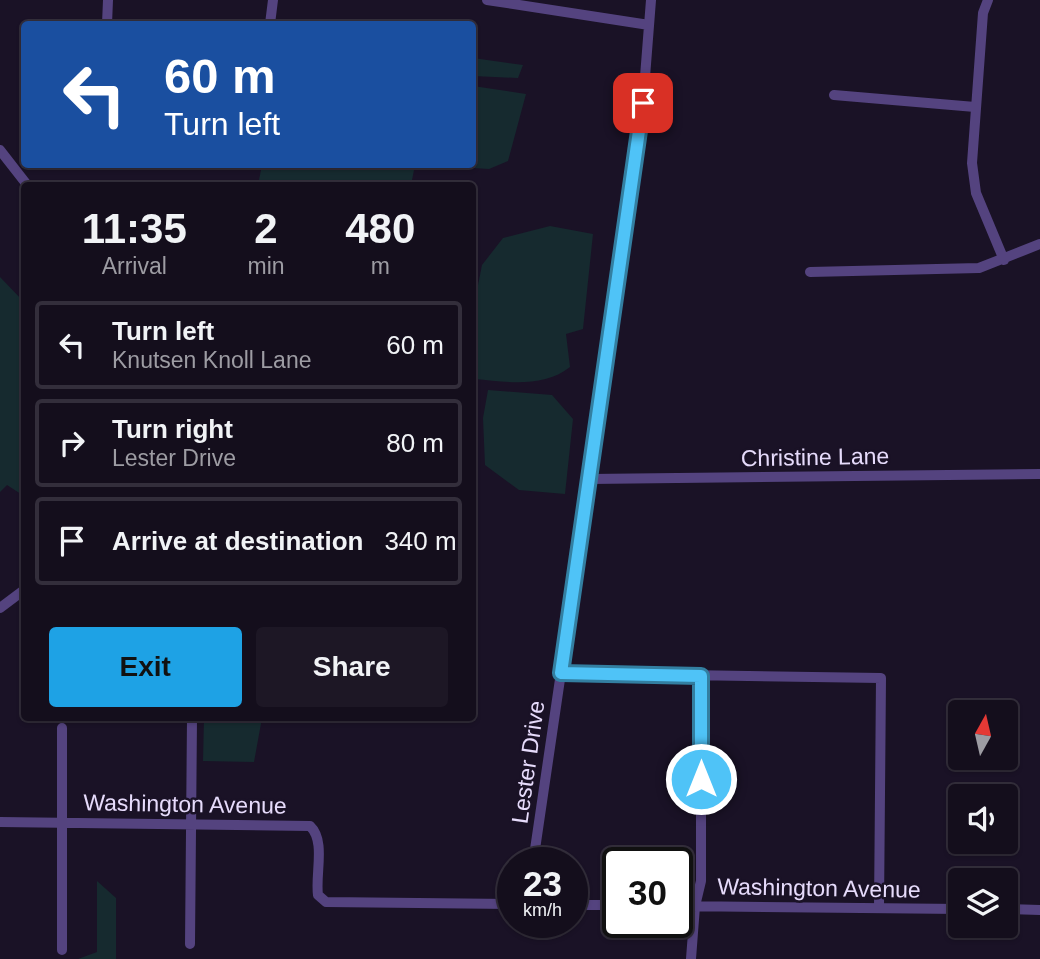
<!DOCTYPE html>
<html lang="en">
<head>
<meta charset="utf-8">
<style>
  :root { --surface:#140e1c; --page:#1d1725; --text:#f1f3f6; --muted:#9d9ca3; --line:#332e3b; --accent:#1ea2e5 }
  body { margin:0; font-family:Helvetica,sans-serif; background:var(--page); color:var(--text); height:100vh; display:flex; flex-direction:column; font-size:26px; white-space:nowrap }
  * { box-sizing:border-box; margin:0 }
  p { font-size:23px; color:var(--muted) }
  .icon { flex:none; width:38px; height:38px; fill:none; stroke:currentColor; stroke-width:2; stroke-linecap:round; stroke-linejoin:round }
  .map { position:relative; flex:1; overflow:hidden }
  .sheet { position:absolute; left:21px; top:182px; width:455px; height:539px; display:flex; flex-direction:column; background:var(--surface); border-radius:7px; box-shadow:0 2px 5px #0004,0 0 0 2px var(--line) }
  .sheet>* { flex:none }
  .banner { position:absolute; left:21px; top:21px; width:455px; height:147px; border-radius:7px; box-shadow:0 2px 5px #0004,0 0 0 2px var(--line); background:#1a4fa0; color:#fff; overflow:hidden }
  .needle { width:46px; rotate:8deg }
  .tools { position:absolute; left:948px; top:700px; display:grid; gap:14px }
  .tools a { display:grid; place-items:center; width:70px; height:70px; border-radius:7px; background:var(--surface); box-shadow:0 2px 5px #0004,0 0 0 2px var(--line); font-size:35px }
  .speed { position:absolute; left:497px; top:847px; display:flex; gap:14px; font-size:35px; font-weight:700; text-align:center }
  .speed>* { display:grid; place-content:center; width:91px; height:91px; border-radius:50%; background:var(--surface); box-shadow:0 2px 5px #0004,0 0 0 2px var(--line); line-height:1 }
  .speed small { font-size:18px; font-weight:400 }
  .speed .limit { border:4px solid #111; border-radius:10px; background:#fff; color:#111 }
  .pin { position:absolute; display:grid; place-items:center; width:60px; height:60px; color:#fff; margin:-30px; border-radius:14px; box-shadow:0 4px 10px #0006 }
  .me { position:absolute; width:77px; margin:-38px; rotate:0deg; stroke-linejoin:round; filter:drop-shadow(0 0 5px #0008) }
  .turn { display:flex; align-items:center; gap:24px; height:147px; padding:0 28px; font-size:32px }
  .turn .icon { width:91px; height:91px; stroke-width:2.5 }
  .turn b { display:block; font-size:49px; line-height:60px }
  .eta { display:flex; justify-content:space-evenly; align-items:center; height:119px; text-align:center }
  .eta b { font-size:42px; font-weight:600; line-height:49px }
  .action { display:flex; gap:14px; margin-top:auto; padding:14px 28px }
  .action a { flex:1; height:80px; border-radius:7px; background:var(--accent); color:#111; font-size:28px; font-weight:600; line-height:80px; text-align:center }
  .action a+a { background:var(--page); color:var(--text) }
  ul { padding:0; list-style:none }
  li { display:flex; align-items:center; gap:21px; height:88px; margin:0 14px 10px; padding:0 14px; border:4px solid var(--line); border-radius:7px }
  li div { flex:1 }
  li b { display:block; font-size:26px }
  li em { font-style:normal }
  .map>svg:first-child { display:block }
</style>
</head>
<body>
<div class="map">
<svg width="1040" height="959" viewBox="0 0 1040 959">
  <rect width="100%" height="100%" fill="#1a1226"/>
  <path fill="#162a2f" d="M472 58H473L523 65 518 78 473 76Z
    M473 86 526 94 508 161 489 169 427 165 472 164Z
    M262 165V164L415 165 411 185H258Z
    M550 226 593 234 583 329 566 334 570 367C544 388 506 382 475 379L473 310 482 265 503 238Z
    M0 277 24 302V468L22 469 24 496 7 485 0 492Z
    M488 390 552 395 573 419 565 494 519 490 485 465 483 418Z
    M204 718H262L254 762 203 761Z
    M97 881 116 898V959H78L97 952Z"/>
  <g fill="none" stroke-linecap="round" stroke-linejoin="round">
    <path stroke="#54437f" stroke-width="10" d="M487 0 649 25
      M988 0 983 13 972 163 976 193 1004 260
      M107 24 108 0
      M270 24 273 0
      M834 95 975 107
      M0 150 28 186
      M810 272 979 268 1040 244
      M590 479 1040 474
      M0 608 24 590
      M561 673 881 678 879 908
      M62 728V950
      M0 822 310 826C326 841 315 874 318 895L326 902 513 904
      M533 863 641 128 651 0
      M572 905H618
      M677 906 961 909
      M1006 909 1040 910
      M190 944 192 718
      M691 959 695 906 701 881V676"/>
  </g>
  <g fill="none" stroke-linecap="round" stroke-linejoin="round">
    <g stroke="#337fa1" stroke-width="18">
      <path id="route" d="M643 103 561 673 701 676V779"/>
    </g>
    <use href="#route" stroke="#4fc3f7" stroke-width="12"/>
  </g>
  <g text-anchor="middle" stroke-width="5" stroke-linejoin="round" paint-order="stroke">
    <g font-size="23" fill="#e6dbfb" stroke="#1a1226">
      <text transform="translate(815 457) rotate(-1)" y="8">Christine Lane</text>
      <text transform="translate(528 762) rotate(-82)" y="8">Lester Drive</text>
      <text transform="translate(185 804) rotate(1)" y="8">Washington Avenue</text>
      <text transform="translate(819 888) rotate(1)" y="8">Washington Avenue</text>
    </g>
  </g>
</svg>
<div class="tools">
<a><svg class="needle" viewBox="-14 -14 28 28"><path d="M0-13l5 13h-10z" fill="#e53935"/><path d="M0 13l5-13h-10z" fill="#9d9ca3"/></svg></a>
<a><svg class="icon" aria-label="sound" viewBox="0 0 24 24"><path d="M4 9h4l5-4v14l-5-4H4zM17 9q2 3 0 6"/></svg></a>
<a><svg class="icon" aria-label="layers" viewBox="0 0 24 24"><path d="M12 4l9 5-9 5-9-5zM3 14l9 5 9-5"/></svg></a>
</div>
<div class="speed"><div>23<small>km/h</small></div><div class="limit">30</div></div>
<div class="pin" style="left:643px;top:103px;background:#d93025"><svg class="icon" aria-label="arrive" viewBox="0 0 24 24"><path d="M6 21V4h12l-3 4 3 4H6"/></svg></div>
<svg class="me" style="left:701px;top:779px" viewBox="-20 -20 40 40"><circle r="17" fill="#4fc3f7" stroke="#fff" stroke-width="3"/><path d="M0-11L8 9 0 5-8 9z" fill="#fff"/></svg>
<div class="banner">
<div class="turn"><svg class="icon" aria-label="left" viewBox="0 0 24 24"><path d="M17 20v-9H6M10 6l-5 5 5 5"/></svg><div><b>60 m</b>Turn left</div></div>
</div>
<section class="sheet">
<div class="eta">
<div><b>11:35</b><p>Arrival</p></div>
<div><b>2</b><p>min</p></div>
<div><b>480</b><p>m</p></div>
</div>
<ul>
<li><svg class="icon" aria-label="left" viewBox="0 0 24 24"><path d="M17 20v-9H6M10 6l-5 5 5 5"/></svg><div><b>Turn left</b><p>Knutsen Knoll Lane</p></div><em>60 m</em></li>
<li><svg class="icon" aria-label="right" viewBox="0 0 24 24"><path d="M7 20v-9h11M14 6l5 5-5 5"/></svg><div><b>Turn right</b><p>Lester Drive</p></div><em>80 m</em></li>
<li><svg class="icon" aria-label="arrive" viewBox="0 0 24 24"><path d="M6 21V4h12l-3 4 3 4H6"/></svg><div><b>Arrive at destination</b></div><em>340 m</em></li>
</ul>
<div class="action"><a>Exit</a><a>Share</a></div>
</section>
</div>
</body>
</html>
